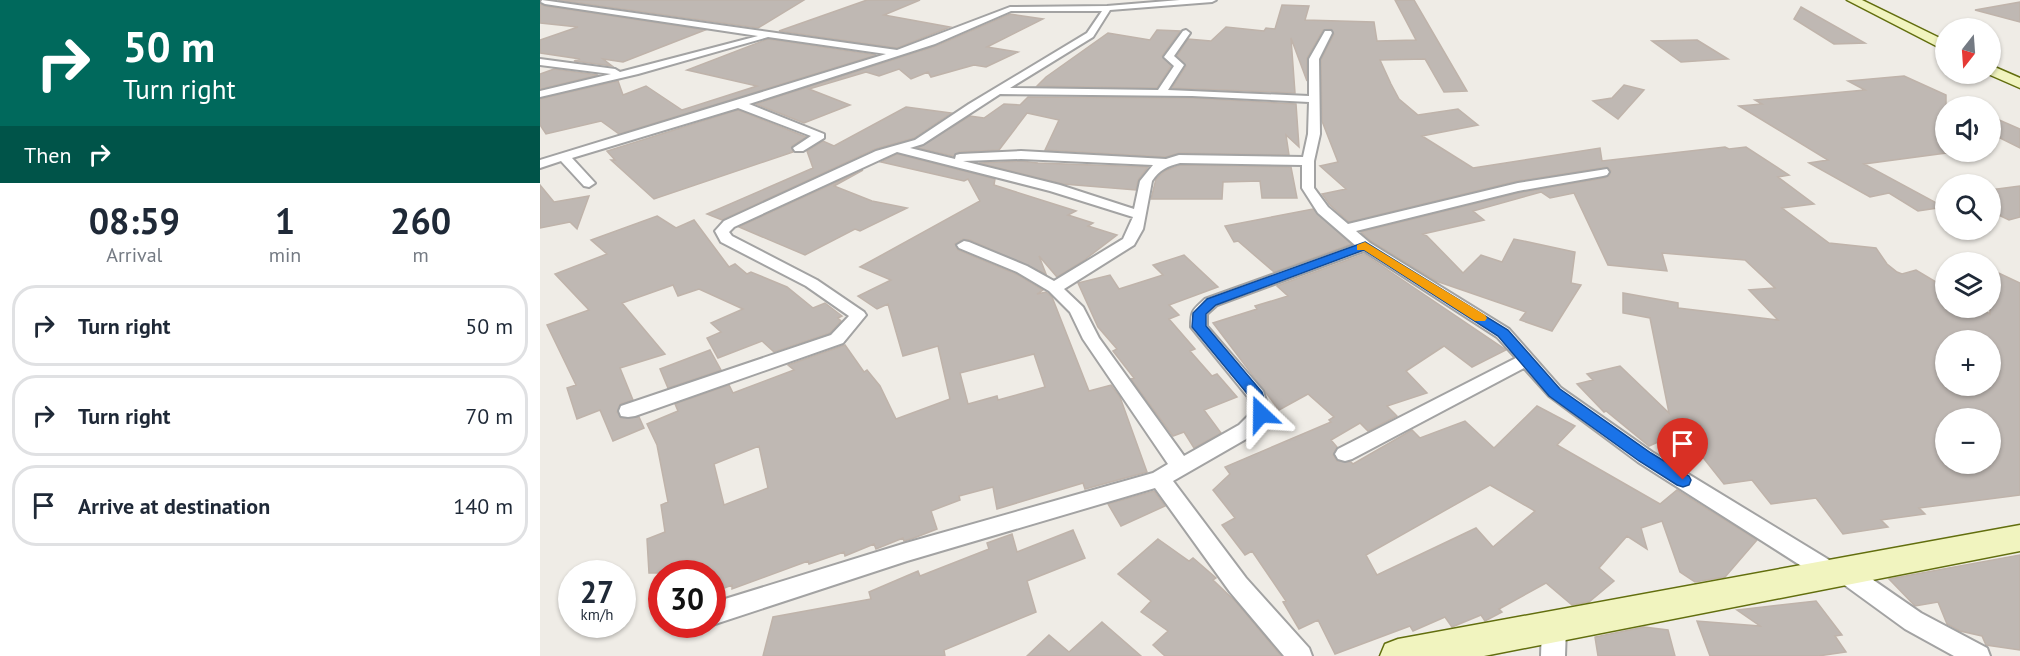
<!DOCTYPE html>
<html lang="en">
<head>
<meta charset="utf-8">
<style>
  :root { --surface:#fff; --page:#f2f2f3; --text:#1f2937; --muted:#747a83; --line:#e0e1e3 }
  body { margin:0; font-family:"PT Sans",sans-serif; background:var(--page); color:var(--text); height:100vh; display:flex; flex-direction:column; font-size:22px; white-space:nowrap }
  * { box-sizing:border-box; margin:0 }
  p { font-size:20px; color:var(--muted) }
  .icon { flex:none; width:33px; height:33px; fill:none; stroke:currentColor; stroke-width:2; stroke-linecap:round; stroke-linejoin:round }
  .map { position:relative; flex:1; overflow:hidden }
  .sheet { display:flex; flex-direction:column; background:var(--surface); width:540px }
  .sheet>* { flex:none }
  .top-card { background:#00695c; color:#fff; overflow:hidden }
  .needle { width:39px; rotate:197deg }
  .fabs { position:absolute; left:1395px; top:18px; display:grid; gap:12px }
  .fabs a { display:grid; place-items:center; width:66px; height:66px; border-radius:50%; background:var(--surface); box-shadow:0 2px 4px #0004; font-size:30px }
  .speed { position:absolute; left:18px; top:560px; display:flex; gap:12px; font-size:30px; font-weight:700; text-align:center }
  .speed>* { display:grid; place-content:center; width:78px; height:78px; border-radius:50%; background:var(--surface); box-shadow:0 2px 4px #0004; line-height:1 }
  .speed small { font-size:15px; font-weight:400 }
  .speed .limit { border:9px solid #d22; background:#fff; color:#111 }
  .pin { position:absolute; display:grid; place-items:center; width:51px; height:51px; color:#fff; margin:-62px -26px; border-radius:50% 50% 50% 0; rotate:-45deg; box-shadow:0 0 6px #0007 }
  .pin .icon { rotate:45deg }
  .me { position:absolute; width:66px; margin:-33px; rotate:337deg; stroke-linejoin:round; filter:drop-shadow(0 0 4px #0008) }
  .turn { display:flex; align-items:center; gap:21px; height:126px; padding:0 24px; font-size:27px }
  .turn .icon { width:78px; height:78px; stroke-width:2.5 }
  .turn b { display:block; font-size:42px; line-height:51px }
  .then { display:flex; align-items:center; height:57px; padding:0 24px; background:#0003; gap:12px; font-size:22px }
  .eta { display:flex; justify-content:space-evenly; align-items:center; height:102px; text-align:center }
  .eta b { font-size:36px; font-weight:600; line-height:42px }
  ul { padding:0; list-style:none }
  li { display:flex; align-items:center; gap:18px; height:81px; margin:0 12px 9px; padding:0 12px; border:3px solid var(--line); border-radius:24px }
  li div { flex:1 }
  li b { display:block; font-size:22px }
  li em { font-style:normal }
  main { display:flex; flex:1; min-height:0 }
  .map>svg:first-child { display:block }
</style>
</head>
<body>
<main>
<section class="sheet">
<div class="top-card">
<div class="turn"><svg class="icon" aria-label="right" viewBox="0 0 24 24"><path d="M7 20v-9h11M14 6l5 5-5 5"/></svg><div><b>50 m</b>Turn right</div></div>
<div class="then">Then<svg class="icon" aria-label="right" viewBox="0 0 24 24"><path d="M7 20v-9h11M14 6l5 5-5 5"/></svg></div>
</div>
<div class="eta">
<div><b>08:59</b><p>Arrival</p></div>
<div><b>1</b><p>min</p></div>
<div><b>260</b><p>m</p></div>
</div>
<ul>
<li><svg class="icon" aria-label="right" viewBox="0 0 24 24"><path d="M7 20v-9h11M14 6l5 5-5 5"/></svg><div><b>Turn right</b></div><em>50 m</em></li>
<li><svg class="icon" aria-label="right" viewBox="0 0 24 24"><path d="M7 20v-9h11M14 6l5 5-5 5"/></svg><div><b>Turn right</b></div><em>70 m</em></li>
<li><svg class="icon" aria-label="arrive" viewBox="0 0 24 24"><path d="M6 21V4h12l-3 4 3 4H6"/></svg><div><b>Arrive at destination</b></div><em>140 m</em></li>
</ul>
</section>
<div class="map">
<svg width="1480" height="656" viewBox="0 0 1480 656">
  <rect width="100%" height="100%" fill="#efece6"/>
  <path fill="#bfb8b3" stroke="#bfb3aa" stroke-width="1.5" fill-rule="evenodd" d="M18 0H264L218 28Z
    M327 0H380L344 15 410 27 357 48 239 31Z
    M855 0H874L927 91 904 92 885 59 840 60 851 84 859 99 878 115 918 109 938 125 882 136 933 168 1060 148 1062 161 1185 147 1189 149 1206 147 1249 175 1238 177 1274 204 1242 208 1289 243 1336 248 1347 264 1357 272 1362 274 1376 270 1406 288V308H1439L1450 314V269L1480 283V495L1379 508 1385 514 1341 520 1348 527 1303 534 1276 498 1231 504 1212 480 1184 484 1142 431 1109 446 1066 411 1064 412 1037 384 1053 380 1047 374 1080 366 1129 413 1110 318 1083 313V293L1138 303V308L1238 320 1209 290 1235 288 1205 260 1122 253 1127 271 1068 265 1034 193 1010 198 1001 192 933 211 944 220 883 234 887 236 923 273 941 255 962 262 974 239 1035 252 1031 283 1041 285 1012 331 980 320 986 312 896 281 831 241 821 232 978 193 1064 178 1069 176 1071 171 1067 167 977 181 809 222 790 205 782 194 806 189 780 166 798 162 782 121 781 60 794 34 791 29 783 30 767 58V81L751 38 755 93 632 88 646 66 637 56 648 39 671 41 686 27 724 31 726 28 735 29 742 5 769 6 765 20 834 22 837 41 876 40ZM1406 340H1450V386H1406ZM1406 418H1450V464H1406Z
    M1480 2V22L1435 10Z
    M0 4 5 6 165 30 83 62 63 59 72 66 34 61 40 59 0 53V40L38 27 0 23Z
    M1261 7 1325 43 1294 44 1254 19Z
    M470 14 503 19 447 47 478 52 446 67 434 65 391 77 388 72 371 79 359 69 339 76 326 72 269 89 310 105 264 123 216 104 396 46Z
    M617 30 640 31 622 56 631 66 617 88 497 86 506 77 568 33 610 40Z
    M228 39 336 55 79 134 61 121 6 134 0 125V99L78 81 83 95 106 86 142 110 217 86 147 70Z
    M1157 40 1188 59 1141 62 1112 41Z
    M14 69 58 75 0 89V74Z
    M1364 76 1406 95V153L1324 164 1404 207 1378 211 1349 193 1330 197 1269 163 1288 160 1199 106 1222 104 1215 100 1325 90 1308 81Z
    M1084 85 1104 90 1078 119 1053 101 1072 98Z
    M488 97 652 98 756 104 759 147 746 135 749 155 639 153 626 157 505 150 519 120 487 113 459 150 419 152 413 156 378 148 430 116 444 118 464 104 480 105Z
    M366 107 411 113 374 138 335 149 182 220 167 214 273 168 267 151 283 141 294 146Z
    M198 110 266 137 252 146 253 152 114 199 71 160H75L67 151Z
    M1450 116 1480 129V148L1450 133Z
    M357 154 455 179 454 185 536 211 528 215 553 223 548 226 577 235 543 261 517 277 499 256 506 274 430 240 423 239 415 244 418 250 476 274 503 290 497 294 506 292 512 297 549 391 571 385 580 397 607 472 545 489 543 483 457 509 453 487 419 496 420 500 391 511 397 529 374 538 364 541 363 538 336 549 334 544 305 556 304 552 269 564 268 561 192 589V585L172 593V573H109L107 539 125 532 121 505 128 502 117 445 107 424 138 411 135 404 189 385 193 393 254 370 248 365 305 345 324 372 327 370 340 386 356 419 410 399 398 346 363 356 348 304 337 309 318 296 351 280 320 267 440 201 428 179 424 181 341 162ZM494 354 505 387 458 400 457 396 428 404 420 373ZM219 446 228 488 184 505 174 464Z
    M481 161 498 163 608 167 598 180 596 190 523 184 439 163Z
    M640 165 751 167 757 198H722L720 181 683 182 682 199H611L616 179 625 171Z
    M323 170 294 186 332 201 367 208 320 231 315 229 265 255 199 227Z
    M0 185 14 202 49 196 37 229 30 222 0 228Z
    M1480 186V217L1469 220 1450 211V190Z
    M773 209 811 244 734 272 698 241 694 242 685 226Z
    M117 216 136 228 154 220 189 267 195 264 207 274 211 272 247 287 273 308 285 303 302 316 298 318 301 321 290 333 234 352 222 341 178 358 167 338 181 332 171 323 203 309 159 289 138 296 133 285 82 303 125 354 80 368 93 400 80 404 77 412 81 418 99 417 104 428 73 441 60 410 37 419 27 388 36 385 7 325 49 310 15 274 67 254 51 240Z
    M824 254 966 350 932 367 904 346 866 371 887 393 847 406 857 416 828 431 820 423 791 440 797 447 793 455 797 461 811 462 813 464 872 430 880 438 925 421 954 448 997 406 1035 426 1017 445 1120 504 1137 490 1217 540 1185 577 1155 582 1140 572 1122 521 1101 528 1107 549 1087 536 1059 568 1074 581 1049 602 1032 605 1006 583 959 609 962 612 945 621 941 615 912 627 905 617 873 631 870 626 795 654 778 620 759 629 743 602 746 601 712 551 705 555 682 525 695 518 673 490 690 474 685 467 791 422 789 420 794 417 768 394 739 410 673 323 717 309 715 306 748 296 737 286ZM950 485 995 511 953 547 936 528 837 575 826 555Z
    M644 255 678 287 629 305 639 315 629 319 655 349 650 351 672 376 677 374 697 397 664 410 681 433 654 448 644 432 633 436 591 379 594 378 573 351 577 349 558 327 538 283 570 275 579 289 623 275 613 265Z
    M170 350 181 370 128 388 120 369Z
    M614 491 625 506 581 526 568 504Z
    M533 530 545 558 487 581 496 612 404 650 405 656H223L233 617 331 599 329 592 378 571 380 576 449 549 447 543 472 534 477 552Z
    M618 539 649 561 653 558 676 578 673 580 697 603 741 656H625L613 645 628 631 601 612 611 601 578 574Z
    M1480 555V650L1446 645 1442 636 1420 631 1407 624 1398 602 1375 606 1349 579Z
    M1276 601 1302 635 1295 636 1306 652 1278 656H1170L1157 621 1220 626 1197 610Z
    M562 622 601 656H487L509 635 529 652Z
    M1104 627 1128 630 1135 656H1058L1055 637Z"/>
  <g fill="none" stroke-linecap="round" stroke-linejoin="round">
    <g stroke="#a3a3a3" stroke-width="4">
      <path id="street" d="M2 0 357 50 470 7 567 6 640 0H676L672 2 570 10 553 37 470 88 618 90 634 66 624 57 643 31 646 30 650 33 634 56 644 65 628 90 769 96V59L785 31H791L792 33 779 59 780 134 774 161V188L788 207 808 224 978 183 1067 169 1069 172 1067 175 1063 176 978 191 816 231 830 243 969 329 1021 388 1112 452 1299 566 1305 563 1313 566 1381 613 1447 648 1450 656H1414L1365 629 1299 581 1293 584 1285 581 1098 462 1009 396 984 368 812 459 805 461 798 459 795 454 798 449 976 358 957 337 824 251 677 305 667 314V326L723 391 730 414 713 435 633 481 706 578 769 648 772 656H744L690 592 615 488 367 561 172 625 170 624H172V603L366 543 613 473 628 464 543 339 530 312 509 291 477 272 419 248 417 245 424 241 429 242 487 266 514 281 583 239 593 217 510 191 357 152 194 227 189 232 192 236 277 280 324 312 326 315 303 343 95 416 88 417 81 416 79 411 81 406 291 335 309 316 266 286 181 242 175 231 184 221 336 151 375 140 429 104 547 33 562 11H471L395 44 209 104 284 134V138L263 151H255L253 148 271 136 198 108 32 158 55 183 49 187 44 186 21 161 0 168V160L346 54 228 37 98 74 0 97V91L71 74 0 65V59L75 69 80 72 218 36 5 4 1 2ZM460 94 652 96 769 102 768 134 763 157 639 155 626 159 481 151 420 154 416 155 415 159 370 148 383 144ZM481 159 613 165 600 181 594 209 520 185 423 161ZM640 163 762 165V188L778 213 815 245 665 299C653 310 651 310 651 327L708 397 711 413 699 425 644 456 559 338 543 307 524 289 594 245 603 229 612 181C619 170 628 166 640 163Z
        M1014 616 1023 619 1026 627 1025 656H1001L1002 627 1005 619Z"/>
    </g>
    <g stroke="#626e0e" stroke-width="3">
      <path id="secondary" d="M1307 0H1322L1406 41V51Z
        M1450 65 1480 78V88L1448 74H1450Z
        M1480 525V551L944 656H840L845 644 858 639Z"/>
    </g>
    <use href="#street" fill="#fff" fill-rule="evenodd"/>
    <use href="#secondary" fill="#f1f4bf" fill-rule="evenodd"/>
  </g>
  <path fill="#1a73e8" stroke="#114b97" stroke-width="1.5" d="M825 242 968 330 1020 389 1111 453 1149 476 1151 480 1149 485 1143 487 1137 485 1099 461 1009 396 958 336 824 250 676 305 666 314V326L722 392 729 414 727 418H716L710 397 652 327 653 313 667 299Z"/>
  <path fill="#f59e0b" d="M825 242 945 315 947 318 945 321H935L824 250H817V245Z"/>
</svg>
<div class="fabs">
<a><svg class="needle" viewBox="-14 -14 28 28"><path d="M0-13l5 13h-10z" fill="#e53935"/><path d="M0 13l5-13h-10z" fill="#747a83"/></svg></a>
<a><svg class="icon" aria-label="sound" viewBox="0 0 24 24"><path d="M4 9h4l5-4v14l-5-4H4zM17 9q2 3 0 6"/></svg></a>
<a><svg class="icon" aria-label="search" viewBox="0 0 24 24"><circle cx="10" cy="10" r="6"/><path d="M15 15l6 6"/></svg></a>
<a><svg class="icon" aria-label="layers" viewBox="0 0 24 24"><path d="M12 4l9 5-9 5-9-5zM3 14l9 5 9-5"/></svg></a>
<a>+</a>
<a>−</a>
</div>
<div class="speed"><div>27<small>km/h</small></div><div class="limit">30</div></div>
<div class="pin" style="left:1143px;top:480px;background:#d93025"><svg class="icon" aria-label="arrive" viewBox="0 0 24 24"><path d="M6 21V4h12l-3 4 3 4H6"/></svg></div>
<svg class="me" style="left:721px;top:414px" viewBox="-20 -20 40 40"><path d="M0-17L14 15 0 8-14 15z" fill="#1a73e8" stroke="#fff" stroke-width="4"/></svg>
</div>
</main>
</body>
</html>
